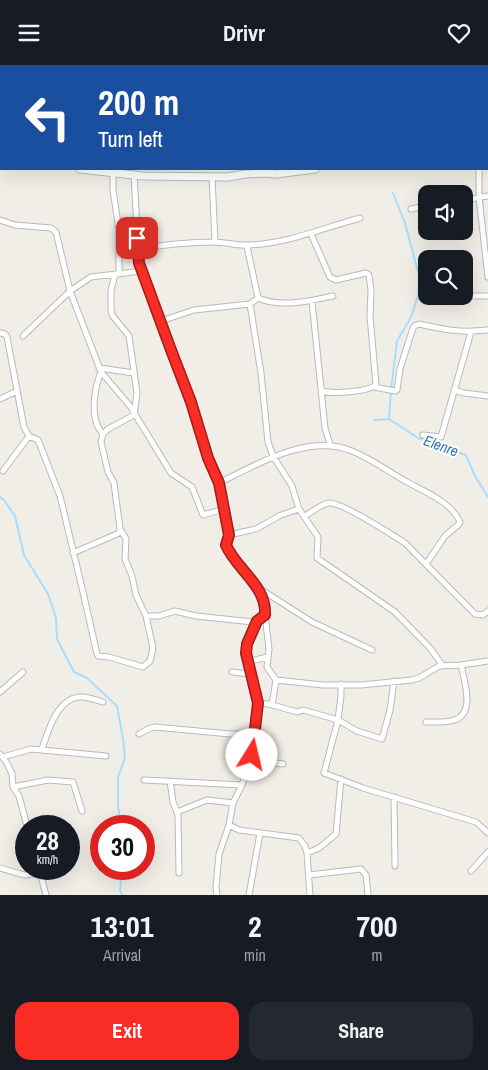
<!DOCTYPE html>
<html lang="en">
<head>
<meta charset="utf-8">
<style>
  :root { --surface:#171b24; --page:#242831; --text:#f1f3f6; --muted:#9ea1a6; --accent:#f92d25 }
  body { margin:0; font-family:"Archivo Narrow",sans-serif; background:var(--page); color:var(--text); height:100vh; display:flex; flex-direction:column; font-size:19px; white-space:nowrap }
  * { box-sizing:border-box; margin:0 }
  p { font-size:16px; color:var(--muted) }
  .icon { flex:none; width:28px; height:28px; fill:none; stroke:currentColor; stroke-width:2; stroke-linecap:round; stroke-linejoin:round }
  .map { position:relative; height:830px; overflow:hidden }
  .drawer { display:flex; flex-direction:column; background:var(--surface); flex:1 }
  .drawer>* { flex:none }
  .top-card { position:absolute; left:0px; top:0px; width:489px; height:105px; box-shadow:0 5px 20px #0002; background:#1a4fa0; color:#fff; overflow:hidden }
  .fabs { position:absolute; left:418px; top:120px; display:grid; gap:10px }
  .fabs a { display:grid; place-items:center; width:55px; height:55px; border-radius:10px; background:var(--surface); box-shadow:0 5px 20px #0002; font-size:25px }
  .speed { position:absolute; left:15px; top:750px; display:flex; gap:10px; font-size:25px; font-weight:700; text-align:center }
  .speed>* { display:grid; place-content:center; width:65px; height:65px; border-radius:50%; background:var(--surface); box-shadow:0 5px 20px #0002; line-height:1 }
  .speed small { font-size:12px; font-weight:400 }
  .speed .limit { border:8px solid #d22; background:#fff; color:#111 }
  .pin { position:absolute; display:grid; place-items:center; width:42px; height:42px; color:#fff; margin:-21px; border-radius:10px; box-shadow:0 2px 8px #0006 }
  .me { position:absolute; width:55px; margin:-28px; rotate:9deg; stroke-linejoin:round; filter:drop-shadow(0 0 4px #0008) }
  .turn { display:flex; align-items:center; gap:18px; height:105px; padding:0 15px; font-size:22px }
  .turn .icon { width:65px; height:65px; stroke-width:2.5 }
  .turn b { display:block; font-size:35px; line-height:42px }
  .eta { display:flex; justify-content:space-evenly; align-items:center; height:85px; text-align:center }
  .eta b { font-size:30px; font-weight:800; line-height:35px }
  .primary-button { display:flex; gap:10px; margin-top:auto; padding:10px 15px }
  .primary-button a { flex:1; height:58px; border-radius:15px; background:var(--accent); color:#fff; font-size:20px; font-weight:800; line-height:58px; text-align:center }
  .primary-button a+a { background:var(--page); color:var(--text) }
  header { display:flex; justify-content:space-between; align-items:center; height:65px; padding:0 15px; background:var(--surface); font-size:22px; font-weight:800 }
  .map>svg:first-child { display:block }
</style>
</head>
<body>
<header><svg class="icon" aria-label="menu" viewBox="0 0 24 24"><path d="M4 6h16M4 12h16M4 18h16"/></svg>Drivr<svg class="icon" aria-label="heart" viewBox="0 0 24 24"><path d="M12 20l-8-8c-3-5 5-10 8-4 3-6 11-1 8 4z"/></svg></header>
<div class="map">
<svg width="488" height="830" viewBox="0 0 488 830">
  <rect width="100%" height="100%" fill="#f1eee7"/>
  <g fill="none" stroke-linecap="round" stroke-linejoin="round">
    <path stroke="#a9ddff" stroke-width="2" d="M389 354 391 325 397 276 411 252 418 231 420 214 405 158 393 128
      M374 355 389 354 418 373 466 390 475 411 488 432
      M0 432 4 435 15 451 24 490 48 529 56 553 57 574 74 607 87 613 117 641 123 673 125 693 118 712V741L121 761
      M122 804 120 826 122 830"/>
    <g stroke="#b7babe" stroke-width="7">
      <path id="minor" d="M61 0V1
        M112 0 113 1
        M241 0V1
        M347 0V1
        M403 0V1
        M266 1 267 0
        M0 37H1
        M479 104V132L488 212
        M113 108V125L119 165V209
        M134 110 139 198 171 285 191 337 208 393 219 418 229 470 226 480C233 496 289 547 253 557L196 551 175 546 159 551H146
        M212 112 215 177
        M464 135 488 131
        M411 144 426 141
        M0 155 15 160 51 163 56 167 70 226 23 271
        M311 169 330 212 336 215 366 208 369 210 371 225 370 251 376 320C367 327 333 329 322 326
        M247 181 258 233
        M137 184C162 180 188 177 214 177 225 177 237 181 248 180 287 179 323 163 360 153
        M142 206 91 212 70 226 101 307 130 341 171 408 192 422 203 450 224 444
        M464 231H488
        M258 233C281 243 310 236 333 231
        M312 236 325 363 330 379
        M250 239 261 308 268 377 273 391 292 421 299 444 318 472 317 493 395 547 430 583 443 601
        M161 256 194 245 250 239 258 233
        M0 268 5 269 7 272 24 362 29 371 38 375 60 431 83 527 97 589 98 591 109 592 143 602 150 596 153 583 146 551 136 530 132 511 125 494 126 474 120 464 114 418 108 407 101 377 103 369 108 364 134 350 137 328 129 271 112 250 111 244V226L115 209
        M99 303 134 308
        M101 307C94 324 89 355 103 369
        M374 322 395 326 397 325 400 304 413 263 416 260 419 259C446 265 460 268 488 265
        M454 325 464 328 488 331
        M0 334 17 326
        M423 370 441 372 471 267
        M3 406 29 371
        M219 418C257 399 309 368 352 386 372 394 390 408 409 418 426 427 452 438 460 457L459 459 445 471 426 499
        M305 451C312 447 321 439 329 438 340 436 394 471 405 478L475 549 483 550 488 546
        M229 470 256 464 281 450 299 444
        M73 488 117 469 120 467V464
        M257 522 312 557 372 585
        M265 550 269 584 267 602 276 615 323 620H361L412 615 419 613 439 601 461 600 488 596
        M248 597 267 592
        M232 607 250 609
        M341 619V631L338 655 324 708 363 723 476 757 488 768
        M0 627 23 607
        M258 638 269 639 297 647 303 645 338 655 357 666 382 674 390 645 394 616
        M272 640 276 615
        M426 657C435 657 446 658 454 655 476 649 464 615 461 600
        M139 669 148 664 155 662 230 669H255
        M42 684C48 666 58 630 83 632 90 633 97 635 103 637
        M0 689 7 698 12 709 13 722 19 731 27 761
        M3 692 31 684 106 691
        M250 695 283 699
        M144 715 242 720
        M170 716 173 737 178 750 179 808
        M13 722 48 715 73 717 82 746
        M394 732 395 801
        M177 747 207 735 233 738
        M229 760 239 765 299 773 305 781 307 788 310 830
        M307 788 319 783 336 769 341 714
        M0 803 24 810 40 808
        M39 804 46 830
        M471 806 488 787
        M309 810 361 804 366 810 368 830
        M217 830 216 822 219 789 229 760 233 738 242 720 250 695 255 669 258 638 245 588 247 579 257 556
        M249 830 260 768"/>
    </g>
    <g stroke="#b8bcc1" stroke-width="9">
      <path id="secondary" d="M0 91H1
        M80 104 143 111 228 112 245 109 266 108 276 109 315 104"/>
    </g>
    <use href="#minor" stroke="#fff" stroke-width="5"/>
    <use href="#secondary" stroke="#fff" stroke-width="7"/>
  </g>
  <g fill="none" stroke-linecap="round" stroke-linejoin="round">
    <g stroke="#a21d18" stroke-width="12">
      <path id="route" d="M137 173 139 198 171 285 191 337 208 393 219 418 229 470 226 480C236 504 267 521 265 550L257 556 247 579 246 588 258 638 252 690"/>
    </g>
    <use href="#route" stroke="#f92d25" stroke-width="9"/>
  </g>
  <g text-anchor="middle" stroke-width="4" stroke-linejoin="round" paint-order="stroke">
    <g font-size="15" font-style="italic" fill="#3879b2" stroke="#fff">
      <text transform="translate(441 381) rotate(20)" y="5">Elenre</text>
    </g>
  </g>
</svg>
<div class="fabs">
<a><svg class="icon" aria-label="sound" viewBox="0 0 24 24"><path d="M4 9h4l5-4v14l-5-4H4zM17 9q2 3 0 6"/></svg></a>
<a><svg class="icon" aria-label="search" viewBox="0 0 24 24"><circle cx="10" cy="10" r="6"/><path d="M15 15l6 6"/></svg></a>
</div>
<div class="speed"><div>28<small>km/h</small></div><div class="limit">30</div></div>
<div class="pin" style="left:137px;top:173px;background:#d93025"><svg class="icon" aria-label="arrive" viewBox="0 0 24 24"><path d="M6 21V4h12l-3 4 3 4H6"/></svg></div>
<svg class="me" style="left:252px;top:690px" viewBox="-20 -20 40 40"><circle r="19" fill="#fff"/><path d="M0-13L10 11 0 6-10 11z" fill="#f92d25"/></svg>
<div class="top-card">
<div class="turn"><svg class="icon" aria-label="left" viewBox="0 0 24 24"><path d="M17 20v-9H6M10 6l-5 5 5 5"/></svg><div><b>200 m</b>Turn left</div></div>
</div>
</div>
<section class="drawer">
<div class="eta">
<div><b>13:01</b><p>Arrival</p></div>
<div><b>2</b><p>min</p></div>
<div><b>700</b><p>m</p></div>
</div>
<div class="primary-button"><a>Exit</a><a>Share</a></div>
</section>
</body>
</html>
